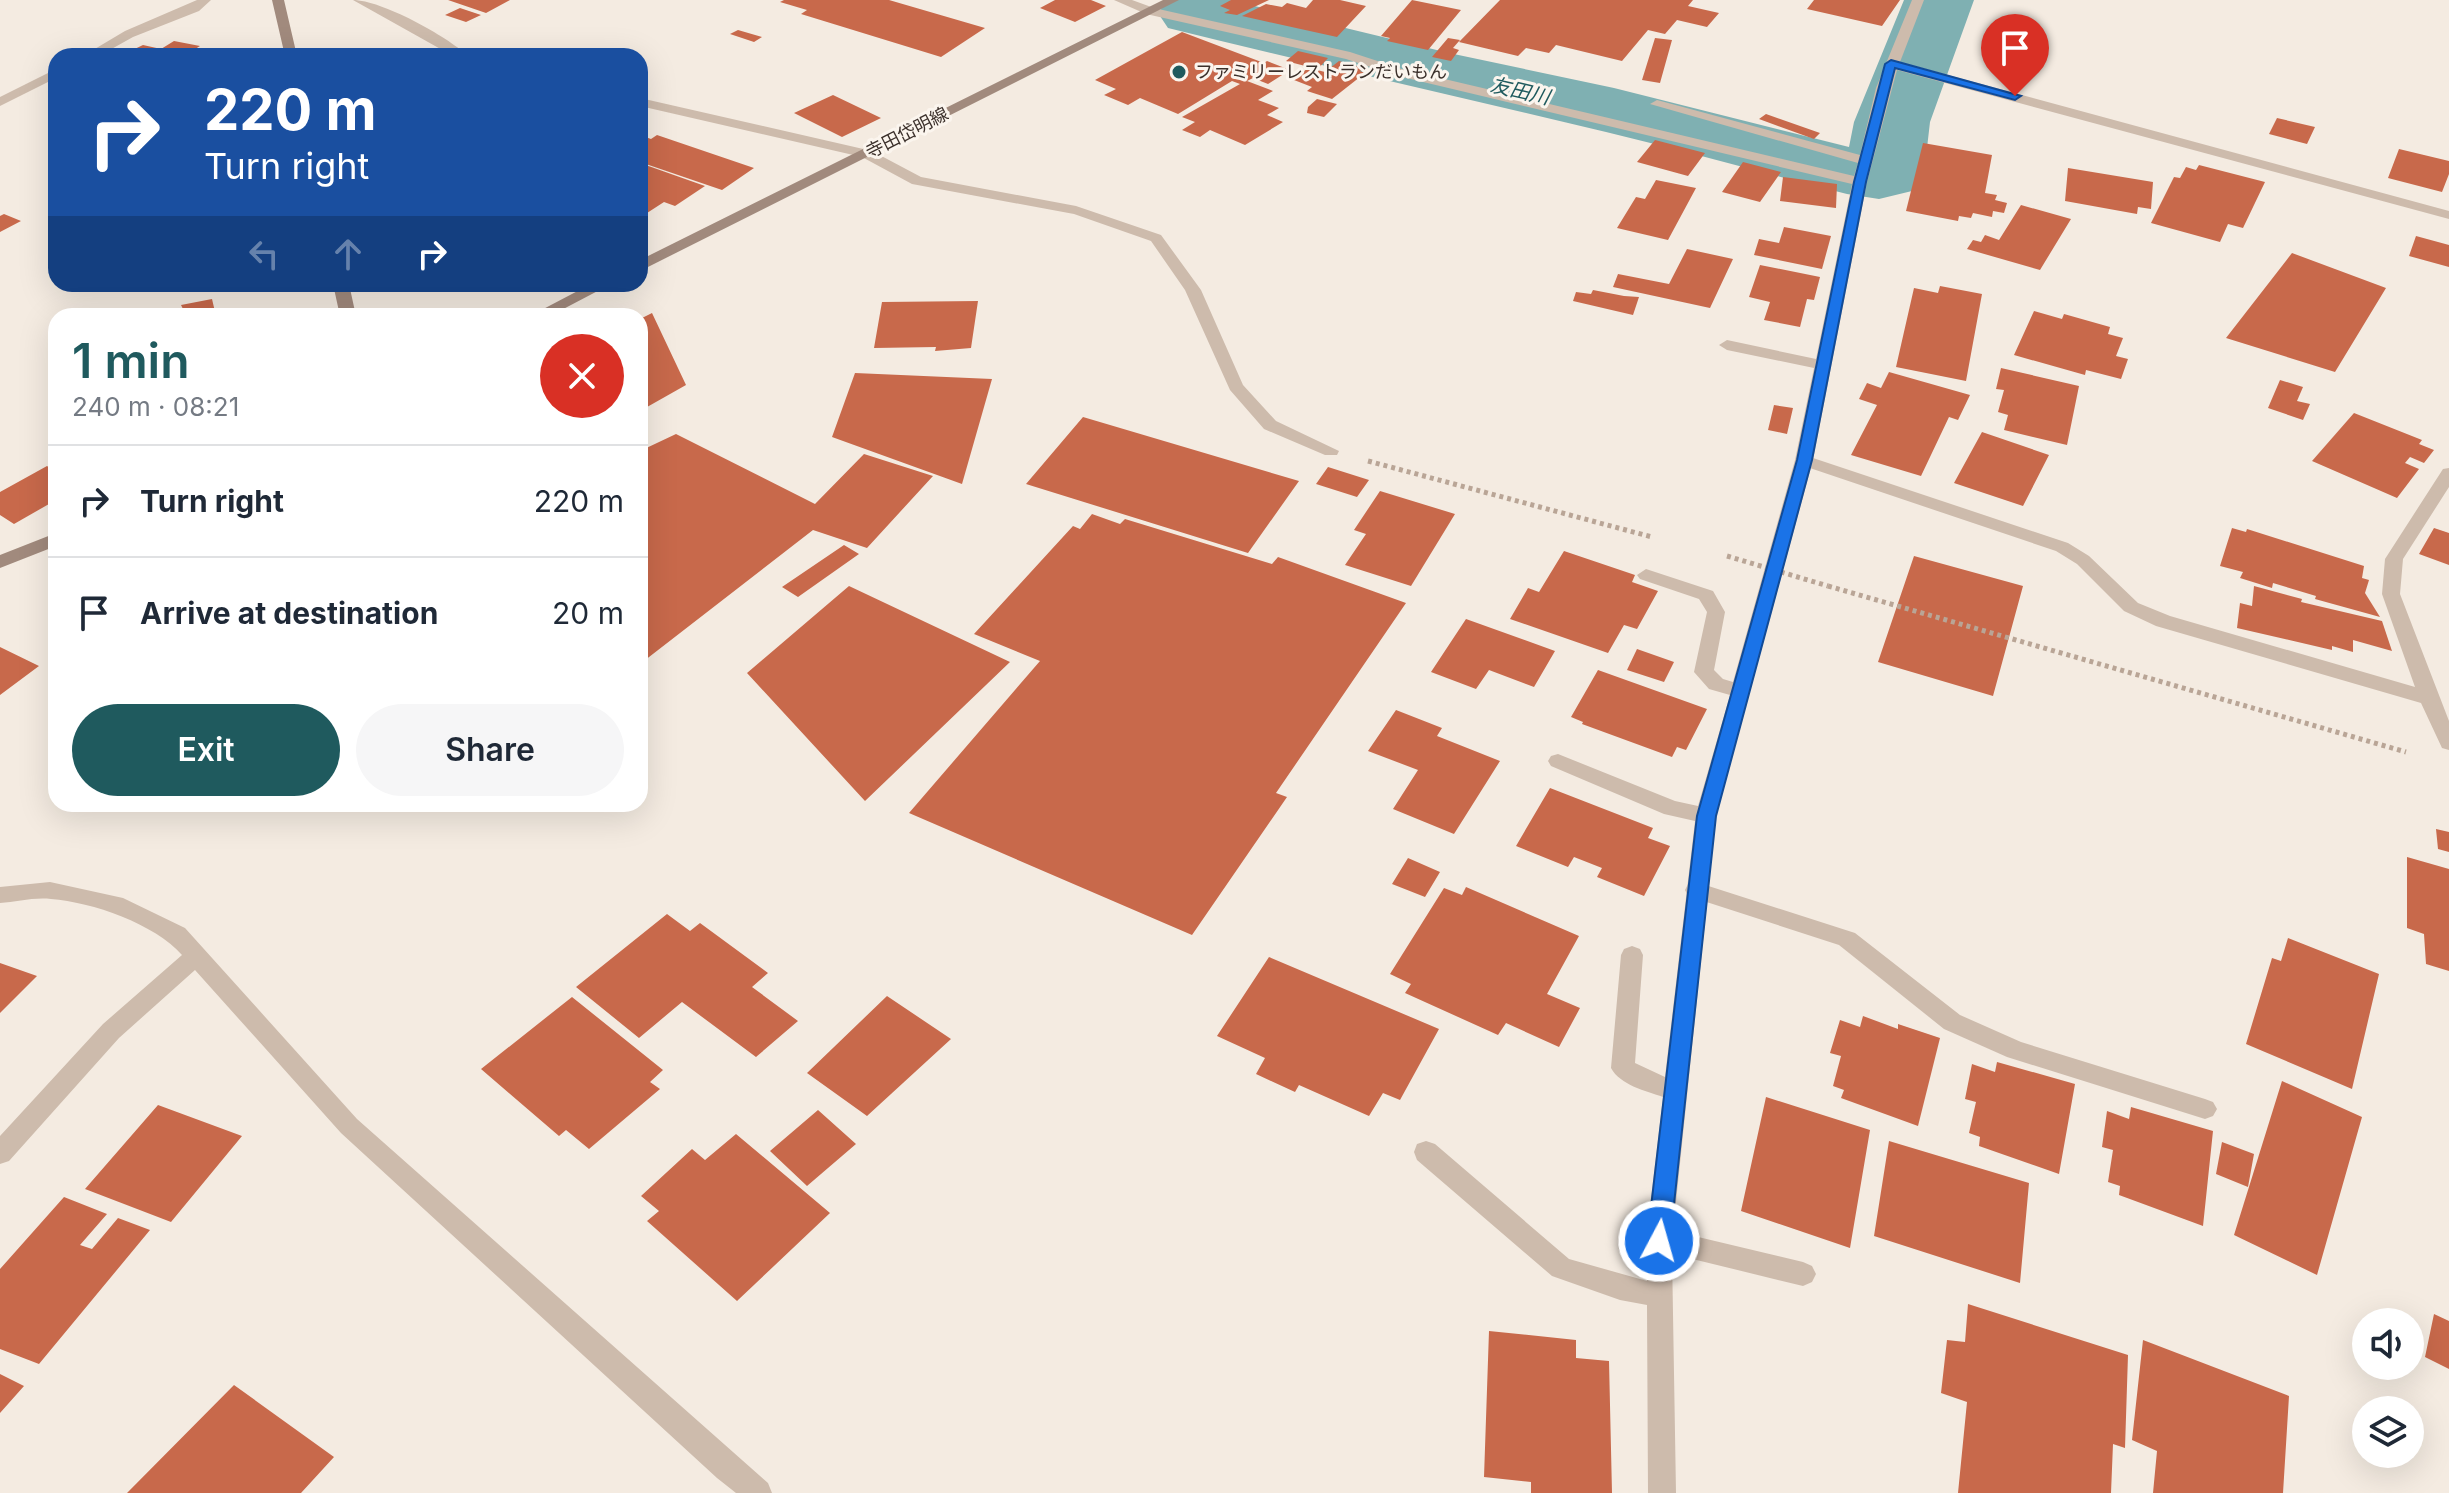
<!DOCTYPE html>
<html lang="en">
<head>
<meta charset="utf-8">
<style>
  :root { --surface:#fff; --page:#f6f6f7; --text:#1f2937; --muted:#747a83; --line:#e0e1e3; --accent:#1f5a5e }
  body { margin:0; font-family:Inter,"Noto Sans JP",sans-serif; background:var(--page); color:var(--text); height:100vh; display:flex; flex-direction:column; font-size:30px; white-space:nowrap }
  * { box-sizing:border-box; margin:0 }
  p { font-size:26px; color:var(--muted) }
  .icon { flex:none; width:44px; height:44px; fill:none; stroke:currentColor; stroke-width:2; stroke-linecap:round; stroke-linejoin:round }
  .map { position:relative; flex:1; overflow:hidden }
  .drawer { position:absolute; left:48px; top:308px; width:600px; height:504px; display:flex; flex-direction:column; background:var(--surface); border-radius:24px; box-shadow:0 8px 32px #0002 }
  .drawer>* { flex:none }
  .guide { position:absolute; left:48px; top:48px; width:600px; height:244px; border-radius:24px; box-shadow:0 8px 32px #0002; background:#1a4fa0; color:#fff; overflow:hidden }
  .fabs { position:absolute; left:2352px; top:1308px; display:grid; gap:16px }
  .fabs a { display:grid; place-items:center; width:72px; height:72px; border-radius:50%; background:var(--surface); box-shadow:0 8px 32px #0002; font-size:40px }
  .pin { position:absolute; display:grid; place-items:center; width:68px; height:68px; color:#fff; margin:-82px -34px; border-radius:50% 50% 50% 0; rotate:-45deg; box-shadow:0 0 8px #0007 }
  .pin .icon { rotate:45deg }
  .me { position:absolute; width:88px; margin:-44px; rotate:6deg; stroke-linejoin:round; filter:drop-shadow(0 0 6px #0008) }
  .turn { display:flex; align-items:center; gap:28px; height:168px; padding:0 24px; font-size:36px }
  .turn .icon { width:104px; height:104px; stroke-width:2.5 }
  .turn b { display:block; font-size:56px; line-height:68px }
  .lanes { display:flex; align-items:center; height:76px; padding:0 24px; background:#0003; justify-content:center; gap:40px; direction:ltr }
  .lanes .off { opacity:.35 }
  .round { display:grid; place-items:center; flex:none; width:84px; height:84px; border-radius:42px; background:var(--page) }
  .summary { display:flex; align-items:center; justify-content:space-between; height:136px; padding:0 24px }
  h1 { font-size:48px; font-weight:600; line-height:60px; color:var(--accent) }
  .cta { display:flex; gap:16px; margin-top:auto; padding:16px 24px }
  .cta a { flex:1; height:92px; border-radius:48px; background:var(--accent); color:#fff; font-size:32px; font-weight:600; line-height:92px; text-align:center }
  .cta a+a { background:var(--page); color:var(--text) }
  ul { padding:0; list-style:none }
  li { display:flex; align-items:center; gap:24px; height:112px; padding:0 24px; border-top:2px solid var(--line) }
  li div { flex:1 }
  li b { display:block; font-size:30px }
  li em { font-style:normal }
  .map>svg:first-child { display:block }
</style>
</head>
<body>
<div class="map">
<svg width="2449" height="1493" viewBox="0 0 2449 1493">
  <rect width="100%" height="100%" fill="#f4ebe1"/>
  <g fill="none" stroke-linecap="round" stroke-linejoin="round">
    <path fill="#7fb0b2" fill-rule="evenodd" d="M1167 0H1230L1449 53 1614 88 1849 147 1854 122 1904 0H1974L1930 122 1924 174 1912 191 1879 199 1847 194C1766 174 1686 151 1606 132 1460 97 1314 64 1168 28L1158 13Z"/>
  </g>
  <path fill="#c8694b" d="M448 0H510L486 13Z
    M784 0H889L985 28 941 57 801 14 807 10 780 2Z
    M1055 0H1091L1106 6 1075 22 1040 8Z
    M1231 0H1269L1237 15 1224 13 1230 10 1220 6Z
    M1313 0H1340L1366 6 1337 37 1242 16 1266 4 1282 7 1287 3 1306 8Z
    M1412 0 1461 10 1428 50 1387 41 1390 38 1381 36Z
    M1500 0H1693L1688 6 1719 13 1707 27 1677 20 1665 34 1648 30 1622 61 1556 45 1549 53 1526 48 1518 56 1459 42Z
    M1814 0H1900L1882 26 1807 9Z
    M460 8 481 15 466 22 445 15Z
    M738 30 762 37 754 42 730 34Z
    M1182 32 1264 63 1267 61 1290 70 1268 84 1253 78 1247 81 1273 91 1258 100 1279 108 1267 115 1283 122 1245 145 1210 130 1200 137 1182 130 1195 122 1182 117 1240 84 1232 81 1178 114 1140 98 1128 105 1104 95 1116 89 1095 80Z
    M1448 38 1460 40 1453 48 1459 50 1451 61 1432 57Z
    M1655 38 1672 40 1660 83 1642 80Z
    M174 41 200 46 184 56H120L143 45 161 49Z
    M1298 51 1328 58 1317 70 1325 72 1339 61 1363 68 1360 71 1365 73 1332 99 1307 91 1312 87 1294 80 1309 67 1286 61Z
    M833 95 881 118 842 137 794 113Z
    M1317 99 1337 104 1324 117 1307 113 1308 107Z
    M1766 114 1820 133 1814 139 1759 119Z
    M2277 118 2315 127 2307 144 2269 134Z
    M640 135 651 139 657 135 754 168 722 190 640 162Z
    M1655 140 1705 153 1688 176 1637 162Z
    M1923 143 1992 155 1985 193 1997 195 1995 200 2007 203 2004 213 1993 211 1992 217 1973 213 1971 218 1959 216 1958 221 1906 211Z
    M2399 149 2449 161V174L2442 192 2388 178Z
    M1743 162 1781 172 1760 202 1722 192Z
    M640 163 705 186 675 206 664 202 647 213 640 210Z
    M2199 165 2265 182 2243 228 2228 224 2220 242 2151 223 2174 177 2180 178 2186 167 2196 170Z
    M2068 168 2153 182 2151 209 2138 207 2137 214 2065 201Z
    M1783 177 1837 184 1836 208 1780 201Z
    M1656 180 1696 188 1668 240 1617 228 1636 197 1645 199Z
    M2021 205 2071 219 2040 270 1967 249 1973 240 1981 242 1985 235 1999 240Z
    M4 214 21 221 0 232V216Z
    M1784 227 1831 236 1822 269 1754 255 1759 239 1779 243Z
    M2416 236 2449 245V267L2409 256Z
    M1687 249 1733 259 1710 308 1613 287 1618 274 1669 284Z
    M2292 253 2386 288 2335 372 2226 338Z
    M1760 265 1820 277 1814 300 1807 299 1800 327 1764 320 1770 302 1749 297Z
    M1940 286 1982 294 1966 381 1896 367 1914 288 1938 293Z
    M1593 290 1624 296 1639 297 1633 315 1573 301 1576 292 1591 294Z
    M212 299 216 316H159L183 309 181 305Z
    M978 301 971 348 935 351 936 347 874 348 882 302Z
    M2034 311 2062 319 2064 314 2110 327 2108 334 2123 338 2116 356 2128 359 2121 379 2086 370 2085 375 2014 355Z
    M652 313 686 385 640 411V319Z
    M2001 368 2079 386 2067 445 2004 430 2008 415 1998 412 2004 390 1996 389Z
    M1889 372 1970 395 1958 420 1949 417 1921 476 1851 455 1877 405 1859 399 1867 383 1881 388Z
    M855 373 992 379 962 484 832 437Z
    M2280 380 2303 387 2297 401 2310 404 2303 420 2268 408Z
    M1774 405 1793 408 1787 434 1768 430Z
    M2354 413 2422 440 2419 444 2434 450 2424 463 2410 457 2405 463 2419 469 2397 498 2312 461Z
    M1083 417 1299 481 1248 553 1026 484Z
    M1982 432 2049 455 2023 506 1954 483Z
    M676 434 815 504 864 454 933 476 867 548 813 530 640 664V451Z
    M47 466 56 472V500L14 524 0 515V492Z
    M1328 467 1369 480 1357 497 1316 484Z
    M1380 491 1455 514 1411 586 1345 565 1366 534 1354 530Z
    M1092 514 1120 524 1125 519 1272 564 1278 557 1406 603 1276 793 1287 797 1192 935 909 813 1040 661 974 634 1073 526 1080 529Z
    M2232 528 2246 532 2247 529 2364 566 2362 578 2369 580 2365 593 2380 617 2315 599 2316 596 2273 583 2272 588 2240 578 2243 572 2220 566Z
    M2434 528 2449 533V565L2419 554Z
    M844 545 859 554 798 597 782 587Z
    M1564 551 1635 575 1632 582 1658 591 1637 629 1624 625 1608 653 1510 619 1528 588 1539 592Z
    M1914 556 2023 586 1993 696 1878 662Z
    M849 586 1010 662 865 801 747 673Z
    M2254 586 2302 599 2301 602 2382 621 2392 651 2353 640V652L2332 646V650L2237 628 2240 603 2252 606Z
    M1466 619 1555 651 1534 687 1489 670 1476 689 1431 672Z
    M0 647 39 666 0 695Z
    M1637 649 1674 662 1664 682 1627 670Z
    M1598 670 1707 709 1686 750 1677 747 1672 757 1582 724 1583 722 1571 717Z
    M1396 710 1442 728 1437 736 1500 761 1454 834 1393 809 1418 770 1368 751Z
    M1550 788 1653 828 1648 838 1670 846 1644 896 1597 877 1602 868 1574 857 1568 867 1516 846Z
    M2436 829 2449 832V852L2438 849Z
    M2407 857 2449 869V971L2426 964 2424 934 2407 928Z
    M1408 858 1440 872 1425 897 1392 884Z
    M1466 887 1579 936 1547 994 1580 1008 1559 1047 1506 1023 1498 1035 1405 993 1411 984 1390 974 1444 888 1462 895Z
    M667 914 690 931 700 923 768 973 752 987 798 1021 756 1057 682 1002 639 1038 576 987Z
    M2288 938 2379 974 2352 1089 2246 1044 2272 958 2281 961Z
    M1269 957 1439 1029 1400 1100 1383 1093 1369 1116 1299 1085 1295 1092 1256 1074 1265 1058 1217 1036Z
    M0 963 37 976 0 1013Z
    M887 996 951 1039 867 1116 807 1073Z
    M572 997 663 1070 650 1082 660 1089 589 1149 566 1130 559 1136 481 1069Z
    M1863 1016 1898 1029V1024L1940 1038 1918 1126 1841 1098 1844 1090 1833 1086 1841 1056 1830 1053 1840 1020 1860 1027Z
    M1997 1062 2075 1084 2059 1174 1979 1146 1980 1137 1969 1133 1976 1102 1965 1099 1972 1064 1995 1072Z
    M2282 1081 2362 1117 2317 1275 2234 1235Z
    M1766 1097 1870 1130 1850 1248 1741 1211Z
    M158 1105 242 1136 171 1222 85 1189Z
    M2131 1107 2213 1131 2203 1226 2119 1195 2120 1186 2108 1182 2113 1150 2102 1147 2107 1111 2129 1119Z
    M818 1110 856 1144 807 1186 770 1151Z
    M736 1134 830 1213 737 1301 647 1221 659 1211 641 1196 692 1149 705 1160Z
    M1889 1141 2029 1183 2020 1283 1874 1236Z
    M2222 1142 2254 1154 2248 1187 2216 1174Z
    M64 1197 107 1214 80 1245 92 1249 118 1218 150 1230 39 1364 0 1349V1269Z
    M1968 1304 2128 1355 2125 1448 2113 1444 2111 1493H1958L1967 1402 1941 1393 1947 1340 1965 1342Z
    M2434 1314 2449 1321V1369L2425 1357Z
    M1489 1331 1576 1340V1358L1609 1361 1612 1493H1531V1482L1484 1477Z
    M2143 1340 2289 1396 2283 1493H2153L2157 1451 2132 1440Z
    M0 1374 24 1386 0 1413Z
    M234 1385 334 1457 301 1493H127Z"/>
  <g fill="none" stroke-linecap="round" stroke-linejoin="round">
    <path stroke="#b9a596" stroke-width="5" stroke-dasharray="4 4" stroke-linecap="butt" d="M1368 461 1652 537
      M1828 586 2406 752"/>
    <path fill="#cdbbac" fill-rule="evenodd" d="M1804 455 2068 543 2089 556 2138 603 2170 616 2415 687 2382 594 2385 559 2443 469 2449 468V487L2403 559 2400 594 2449 721V750L2442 748 2421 703 2156 626 2124 611 2077 564 2056 551 1798 464 1795 460 1798 456Z
      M1696 882 1855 933 1960 1015 2021 1042 2205 1099 2213 1102 2217 1109 2213 1116 2205 1119 2007 1057 1944 1029 1839 945 1688 896 1685 890 1688 884Z"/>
    <path fill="#cdbbac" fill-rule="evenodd" d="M197 0H211L199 11 133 37 99 56H83L125 31Z
      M353 0C381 0 447 36 468 56H453Z
      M1114 0H1132L1154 8 1350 52 1402 69 1854 176 1858 163 1650 104 1657 100 1860 155 1876 88 1912 0H1924L1900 62 2449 211V219L1897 70 1867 182 1813 460 1716 816 1673 1231 1803 1262 1812 1266 1816 1274 1812 1282 1803 1286 1672 1254 1676 1493H1648L1647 1305 1620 1300 1552 1276 1417 1160 1414 1152 1417 1144 1426 1141 1435 1144 1569 1259 1647 1281 1646 1241 1663 1097C1646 1091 1620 1085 1611 1068L1621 955 1624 949 1632 946 1640 949 1643 955 1635 1063 1665 1077 1695 821 1664 814 1551 766 1548 761 1551 756 1558 754 1675 801 1698 806 1730 695 1709 689 1694 672 1707 612 1699 599 1640 579 1637 575 1646 569 1713 591 1725 612 1714 670 1723 679 1733 682 1795 460 1814 368 1727 350 1719 345 1727 340 1816 359 1852 184 1398 76 1346 59 1146 14Z
      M56 69V78L0 106V97Z
      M640 98 872 151 921 177 1076 206 1161 235 1201 290 1243 385 1276 421 1339 451 1337 455H1325L1264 429 1230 390 1185 290 1151 241 1074 214 912 184 862 157 640 106Z
      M50 882 123 898 185 928 357 1119 768 1483 772 1493H736L717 1478 341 1133 195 970 119 1038 9 1161 0 1164V1136L103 1024 182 955C155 924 92 902 51 899 34 897 16 902 0 903V887Z"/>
    <path fill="#a18a7d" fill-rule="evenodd" d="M272 0H284L297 56H285Z
      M1163 0H1179L640 271V260Z
      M333 284H349L356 316H340Z
      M591 284H611L550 316H530Z
      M56 533V546L0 568V555Z"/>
    <path stroke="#b9a596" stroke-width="5" stroke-dasharray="4 4" stroke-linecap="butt" d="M1727 556 1828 586"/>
  </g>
  <path fill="#1a73e8" stroke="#114b97" stroke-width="2" d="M1891 60 2021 96 2015 100 1895 68 1866 182 1812 460 1716 816 1670 1241 1667 1249 1659 1252 1651 1249 1647 1241 1697 816 1797 460 1854 182 1885 64Z"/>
  <circle fill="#1f5a5e" stroke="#fbf5ee" stroke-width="3" cx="1179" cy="72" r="8"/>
  <g text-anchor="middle" stroke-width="6" stroke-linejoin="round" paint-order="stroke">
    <g font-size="18" fill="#3b302b" stroke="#fbf5ee" text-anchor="start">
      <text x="1195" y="78">ファミリーレストランだいもん</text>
    </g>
    <g font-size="18" fill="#3b302b" stroke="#fbf5ee">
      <text transform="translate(907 133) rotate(-27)" y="6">寺田岱明線</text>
    </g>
    <g font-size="20" font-style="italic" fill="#1f5a5e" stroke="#fbf5ee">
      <text transform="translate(1520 91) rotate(13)" y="7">友田川</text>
    </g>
  </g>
</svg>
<div class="fabs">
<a><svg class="icon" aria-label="sound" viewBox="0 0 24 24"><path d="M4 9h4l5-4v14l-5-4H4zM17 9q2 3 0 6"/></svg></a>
<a><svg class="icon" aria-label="layers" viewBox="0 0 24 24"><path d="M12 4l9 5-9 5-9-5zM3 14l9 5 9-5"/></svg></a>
</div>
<div class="pin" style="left:2015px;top:96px;background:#d93025"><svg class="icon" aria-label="arrive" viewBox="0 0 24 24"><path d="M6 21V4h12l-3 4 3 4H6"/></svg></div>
<svg class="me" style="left:1659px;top:1241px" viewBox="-20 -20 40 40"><circle r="17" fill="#1a73e8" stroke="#fff" stroke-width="3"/><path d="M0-11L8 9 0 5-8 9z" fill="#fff"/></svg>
<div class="guide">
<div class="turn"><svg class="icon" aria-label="right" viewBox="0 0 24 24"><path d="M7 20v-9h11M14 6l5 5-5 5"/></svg><div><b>220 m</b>Turn right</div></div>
<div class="lanes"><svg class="icon off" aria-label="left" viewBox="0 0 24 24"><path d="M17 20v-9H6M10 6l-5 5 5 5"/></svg><svg class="icon off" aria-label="ahead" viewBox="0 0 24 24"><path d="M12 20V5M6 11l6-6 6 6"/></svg><svg class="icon" aria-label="right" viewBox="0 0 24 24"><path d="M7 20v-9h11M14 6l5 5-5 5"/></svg></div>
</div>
<section class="drawer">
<div class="summary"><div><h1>1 min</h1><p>240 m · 08:21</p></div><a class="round" style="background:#d93025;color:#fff"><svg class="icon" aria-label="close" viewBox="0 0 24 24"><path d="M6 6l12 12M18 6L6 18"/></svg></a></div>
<ul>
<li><svg class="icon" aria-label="right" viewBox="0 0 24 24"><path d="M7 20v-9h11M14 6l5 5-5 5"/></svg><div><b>Turn right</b></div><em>220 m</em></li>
<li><svg class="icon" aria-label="arrive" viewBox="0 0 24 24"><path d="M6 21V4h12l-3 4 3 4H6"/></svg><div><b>Arrive at destination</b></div><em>20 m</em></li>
</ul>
<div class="cta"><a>Exit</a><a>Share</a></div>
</section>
</div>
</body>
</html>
